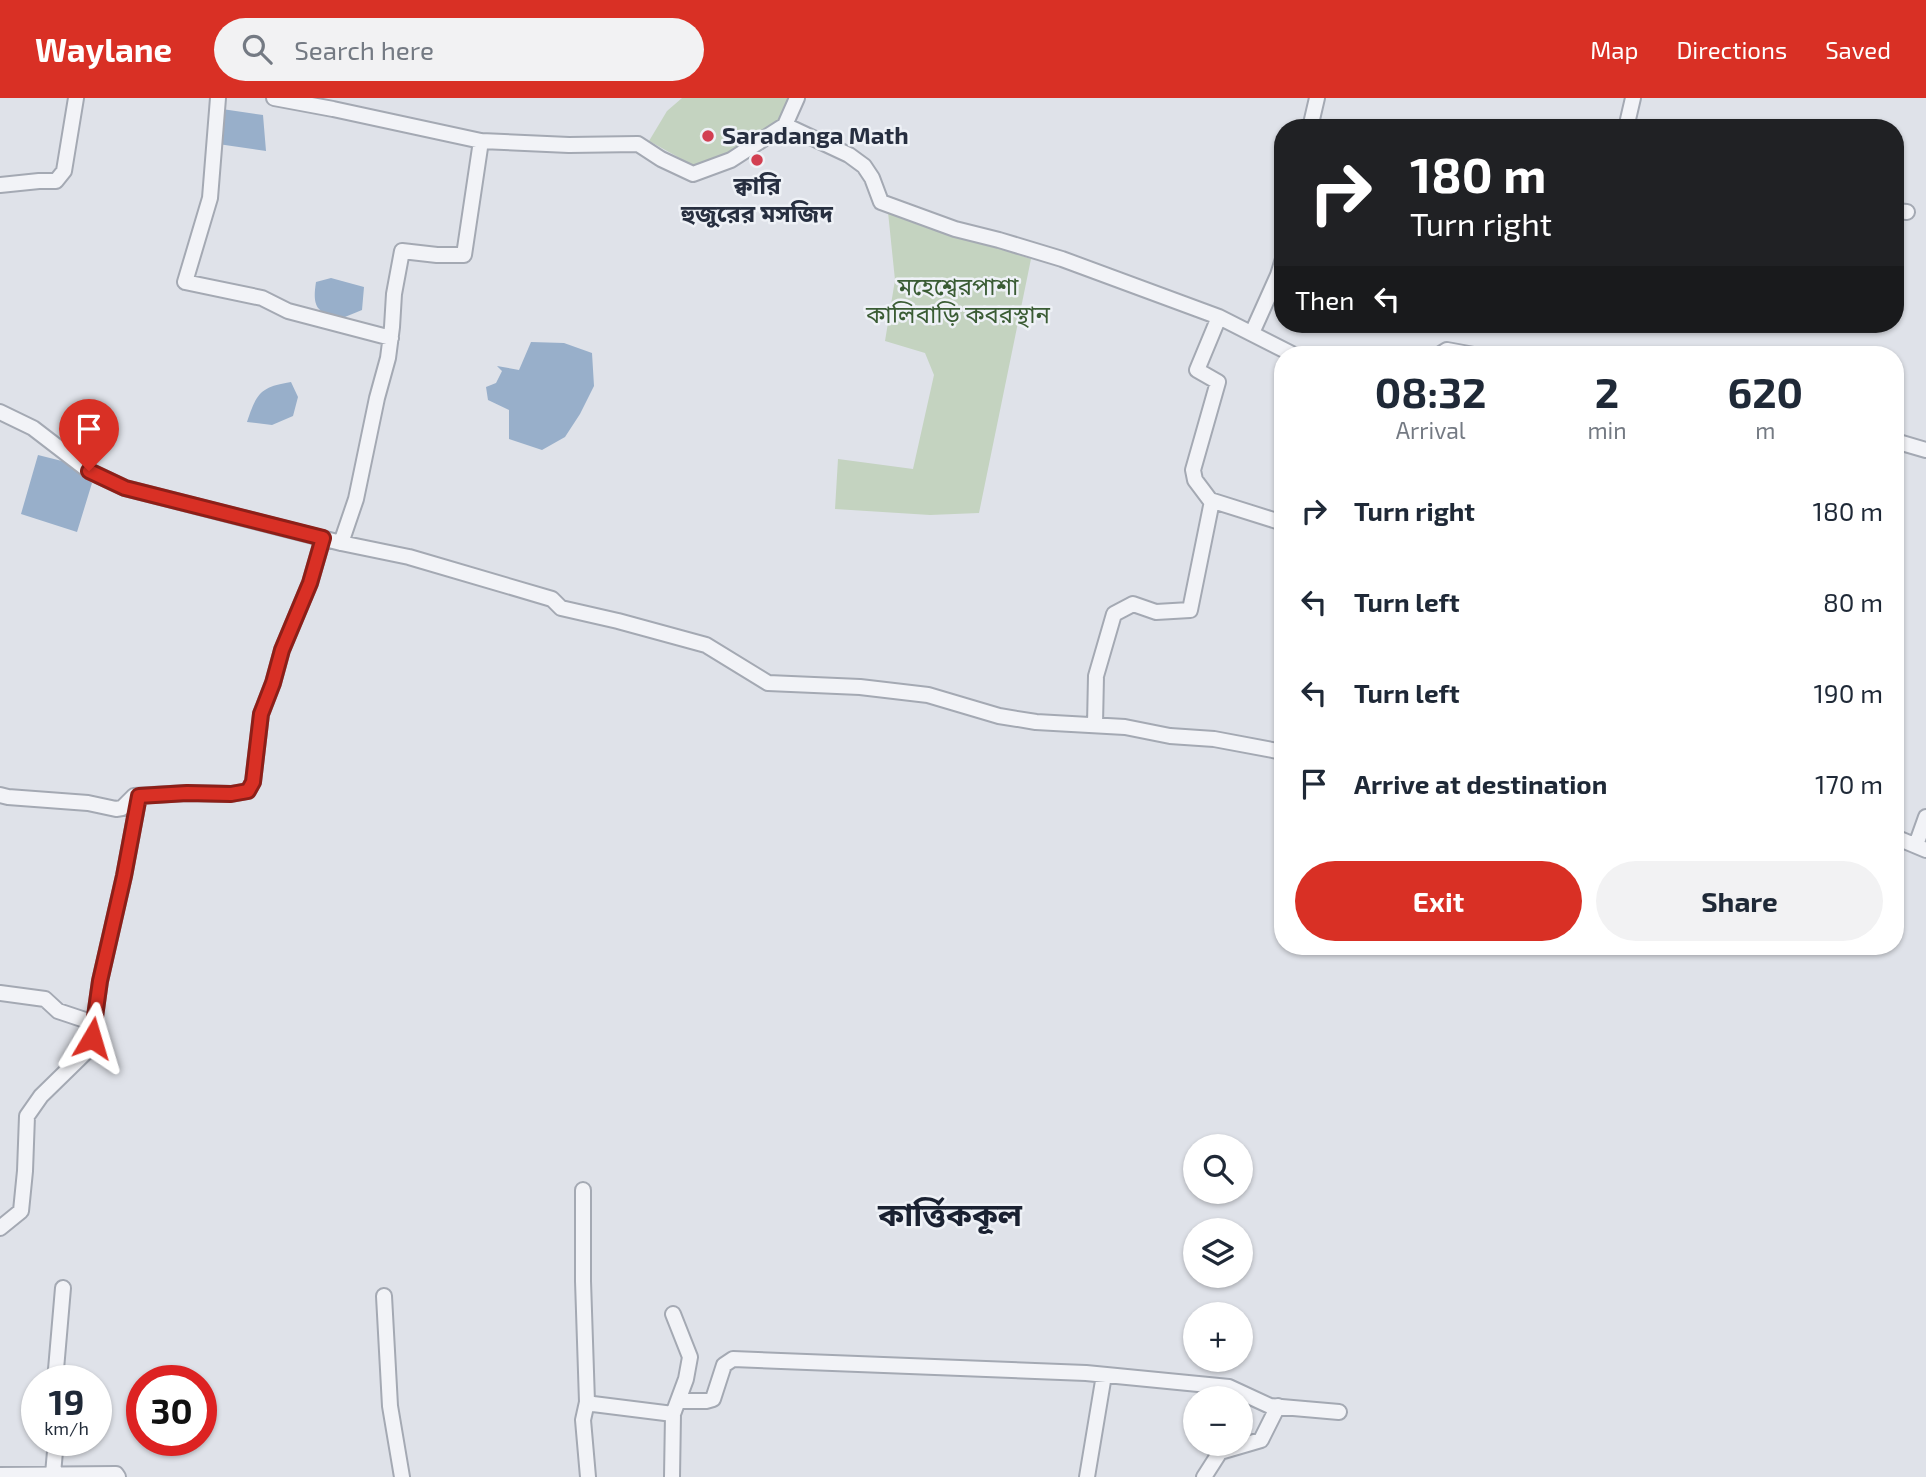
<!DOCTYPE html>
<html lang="en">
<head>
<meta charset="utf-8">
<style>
  :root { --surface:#fff; --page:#f2f2f3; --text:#1f2937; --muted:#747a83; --accent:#d93025 }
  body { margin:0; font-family:"Exo 2","Noto Sans Bengali",sans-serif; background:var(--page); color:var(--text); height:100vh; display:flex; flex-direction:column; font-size:26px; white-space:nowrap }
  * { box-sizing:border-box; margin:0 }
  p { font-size:23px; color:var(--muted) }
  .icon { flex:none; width:38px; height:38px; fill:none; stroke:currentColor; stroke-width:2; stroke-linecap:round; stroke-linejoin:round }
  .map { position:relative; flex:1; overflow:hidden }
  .sheet { position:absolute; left:1274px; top:248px; width:630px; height:609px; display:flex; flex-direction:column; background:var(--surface); border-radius:28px; box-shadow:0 2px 5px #0004 }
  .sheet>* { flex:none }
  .hud { position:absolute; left:1274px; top:21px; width:630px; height:214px; border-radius:28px; box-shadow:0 2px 5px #0004; background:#202124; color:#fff; overflow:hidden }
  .controls { position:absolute; left:1183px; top:1036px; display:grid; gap:14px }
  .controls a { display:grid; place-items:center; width:70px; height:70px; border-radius:50%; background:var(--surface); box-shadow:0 2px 5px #0004; font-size:35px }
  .speed { position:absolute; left:21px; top:1267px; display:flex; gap:14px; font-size:35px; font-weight:700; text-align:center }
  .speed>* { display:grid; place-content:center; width:91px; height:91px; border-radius:50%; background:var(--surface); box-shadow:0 2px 5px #0004; line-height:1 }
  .speed small { font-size:18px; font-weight:400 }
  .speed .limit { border:10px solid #d22; background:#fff; color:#111 }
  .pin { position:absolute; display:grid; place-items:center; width:60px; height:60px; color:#fff; margin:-72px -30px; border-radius:50% 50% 50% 0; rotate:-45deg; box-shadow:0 0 7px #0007 }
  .pin .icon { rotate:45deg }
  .me { position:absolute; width:77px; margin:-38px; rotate:7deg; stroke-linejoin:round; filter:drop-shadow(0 0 5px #0008) }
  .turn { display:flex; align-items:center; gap:24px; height:147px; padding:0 21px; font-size:32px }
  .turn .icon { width:91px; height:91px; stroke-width:2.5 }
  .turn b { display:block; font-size:49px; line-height:60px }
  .then { display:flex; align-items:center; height:66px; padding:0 21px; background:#0003; gap:14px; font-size:26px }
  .eta { display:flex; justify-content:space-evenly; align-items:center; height:119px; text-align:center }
  .eta b { font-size:42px; font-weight:700; line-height:49px }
  .button { display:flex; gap:14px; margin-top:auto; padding:14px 21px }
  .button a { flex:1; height:80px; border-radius:42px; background:var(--accent); color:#fff; font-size:28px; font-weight:700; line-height:80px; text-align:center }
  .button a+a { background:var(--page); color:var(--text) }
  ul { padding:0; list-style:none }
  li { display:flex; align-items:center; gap:21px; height:91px; padding:0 21px }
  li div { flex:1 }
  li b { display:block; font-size:26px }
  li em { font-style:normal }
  header { display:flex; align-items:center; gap:42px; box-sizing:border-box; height:98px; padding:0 35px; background:var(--accent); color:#fff }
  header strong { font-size:33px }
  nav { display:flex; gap:38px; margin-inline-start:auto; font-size:24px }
  .search { width:490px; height:63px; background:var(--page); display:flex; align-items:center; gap:18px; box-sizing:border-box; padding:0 24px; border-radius:38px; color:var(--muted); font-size:26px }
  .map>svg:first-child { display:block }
</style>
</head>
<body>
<header>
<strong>Waylane</strong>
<div class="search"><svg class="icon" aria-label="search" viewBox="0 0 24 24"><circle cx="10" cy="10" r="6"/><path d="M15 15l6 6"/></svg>Search here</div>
<nav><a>Map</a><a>Directions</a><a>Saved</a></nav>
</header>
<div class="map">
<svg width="1926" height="1379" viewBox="0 0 1926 1379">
  <rect width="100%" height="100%" fill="#dfe2e9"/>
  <path fill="#c4d3c0" d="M682 0H790L773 32 743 51 696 69 649 43 667 13Z
    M888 114 1031 161 979 415 930 417 835 411 838 361 913 371 934 277 925 255 885 243 895 182Z"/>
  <path fill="#98afca" d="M222 11 263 17 266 53 218 46Z
    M331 180 364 189 362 212 340 221C317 214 312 210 316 184Z
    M531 244 564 245 592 255 594 288 580 316 565 339 542 352 509 341V312L488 302 486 289 496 285 502 273 497 268 519 272Z
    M291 284 298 299 293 318 272 327 247 324C257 294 261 289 291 284Z
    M38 357 66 364 92 385 77 434 21 416Z"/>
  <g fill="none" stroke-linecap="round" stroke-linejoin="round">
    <g stroke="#a4a9b3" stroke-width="18">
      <path id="minor" d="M218 0 210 100 185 184 262 200 288 213 391 240
        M274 0 333 11 481 43 569 47 638 46 661 61 693 76 731 62 785 27 797 0
        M785 27 849 57 864 68 872 80 881 104 955 131 999 142 1062 161 1219 219 1294 257
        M1310 30 1317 0
        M1626 30 1633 0
        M0 87 39 83H56L64 73 76 0
        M1895 113 1907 114
        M1219 219 1197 272 1218 284 1193 372 1195 382 1210 402 1283 425
        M1252 235 1278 177 1283 161
        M1439 257 1447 252 1474 257
        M0 314 33 330 89 373 125 390 341 445 409 459 552 501 561 510 618 523 706 547 768 585 860 589 928 597 999 618 1036 624 1125 629 1170 638 1214 641 1283 654
        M1895 343 1926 352
        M341 445 356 401 377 300 388 260 392 229 394 196 402 153 437 157H464L481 43
        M1095 626 1096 578 1114 516 1133 506 1156 514 1190 512 1211 408
        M0 697 8 699 88 705 116 711 122 710 134 698 187 695 231 696 248 693 253 684 261 616 273 585 282 552 310 485 323 440
        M1895 739 1926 752
        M1916 747 1926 719
        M0 895 45 901 58 913 94 925
        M583 1092V1183L587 1304 593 1306 673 1316
        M0 1130 21 1113 25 1073 27 1018 41 998 85 955 92 940 100 883 124 778 139 698
        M384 1198 390 1308 402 1379
        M55 1283 63 1190
        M678 1303H706L713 1301 724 1267 733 1261 1086 1275 1229 1289 1270 1308 1339 1314
        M587 1304 583 1322 588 1379
        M53 1376 56 1342
        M0 1377 116 1376 118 1379
        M672 1379 673 1316 686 1281 690 1259 673 1216
        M1087 1379 1104 1277
        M1204 1379 1220 1354 1261 1342 1278 1308"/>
    </g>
    <use href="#minor" stroke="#f2f3f7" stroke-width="14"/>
  </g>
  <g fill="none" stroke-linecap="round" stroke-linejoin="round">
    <g stroke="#8d1f18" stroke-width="18">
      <path id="route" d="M89 373 125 390 323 440 310 485 282 552 273 585 261 616 253 684 248 693 231 696 187 695 139 698 124 778 100 883 92 940"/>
    </g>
    <use href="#route" stroke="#d93025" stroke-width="12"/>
  </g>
  <g fill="#d23f51" stroke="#eef1f6" stroke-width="2.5">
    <circle cx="708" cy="38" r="7"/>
    <circle cx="757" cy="62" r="7"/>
  </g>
  <g text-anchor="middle" stroke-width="5" stroke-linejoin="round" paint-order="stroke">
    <g font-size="24" font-weight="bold" fill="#272f40" stroke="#eef1f6" text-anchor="start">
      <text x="722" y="46">Saradanga Math</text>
      <text x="757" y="96" text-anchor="middle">ক্বারি<tspan x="757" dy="28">হুজুরের মসজিদ</tspan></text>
    </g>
    <g font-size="24" fill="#3a5c34" stroke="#eef1f6">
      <text x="958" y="197">মহেশ্বেরপাশা<tspan x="958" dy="28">কালিবাড়ি কবরস্থান</tspan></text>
    </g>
    <g font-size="32" font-weight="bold" fill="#1a2131" stroke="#eef1f6">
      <text x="950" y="1128">কার্ত্তিককূল</text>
    </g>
  </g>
</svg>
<div class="controls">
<a><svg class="icon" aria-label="search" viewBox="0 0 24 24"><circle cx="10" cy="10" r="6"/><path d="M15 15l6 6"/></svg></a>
<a><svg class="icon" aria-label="layers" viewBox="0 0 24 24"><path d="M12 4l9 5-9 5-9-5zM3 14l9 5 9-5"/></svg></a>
<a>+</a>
<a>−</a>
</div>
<div class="speed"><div>19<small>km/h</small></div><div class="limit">30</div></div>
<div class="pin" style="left:89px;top:373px;background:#d93025"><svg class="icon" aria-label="arrive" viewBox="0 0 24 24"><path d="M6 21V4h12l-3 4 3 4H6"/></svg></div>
<svg class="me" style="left:92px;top:940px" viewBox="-20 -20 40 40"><path d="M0-17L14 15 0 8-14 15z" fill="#d93025" stroke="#fff" stroke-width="4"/></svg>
<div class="hud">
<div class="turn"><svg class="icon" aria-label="right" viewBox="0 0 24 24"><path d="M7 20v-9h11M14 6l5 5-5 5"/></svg><div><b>180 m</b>Turn right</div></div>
<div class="then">Then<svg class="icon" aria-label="left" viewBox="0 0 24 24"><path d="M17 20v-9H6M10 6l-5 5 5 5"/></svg></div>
</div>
<section class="sheet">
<div class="eta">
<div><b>08:32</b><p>Arrival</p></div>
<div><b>2</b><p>min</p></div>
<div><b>620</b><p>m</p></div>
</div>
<ul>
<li><svg class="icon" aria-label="right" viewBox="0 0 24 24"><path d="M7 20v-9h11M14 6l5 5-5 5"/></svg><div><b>Turn right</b></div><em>180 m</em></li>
<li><svg class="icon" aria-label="left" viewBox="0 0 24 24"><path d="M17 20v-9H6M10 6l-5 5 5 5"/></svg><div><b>Turn left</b></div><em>80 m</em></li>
<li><svg class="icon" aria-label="left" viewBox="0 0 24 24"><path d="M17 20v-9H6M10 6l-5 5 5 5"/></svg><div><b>Turn left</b></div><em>190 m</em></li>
<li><svg class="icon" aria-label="arrive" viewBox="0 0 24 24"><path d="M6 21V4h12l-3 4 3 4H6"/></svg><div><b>Arrive at destination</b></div><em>170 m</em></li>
</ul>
<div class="button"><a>Exit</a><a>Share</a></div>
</section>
</div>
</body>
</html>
